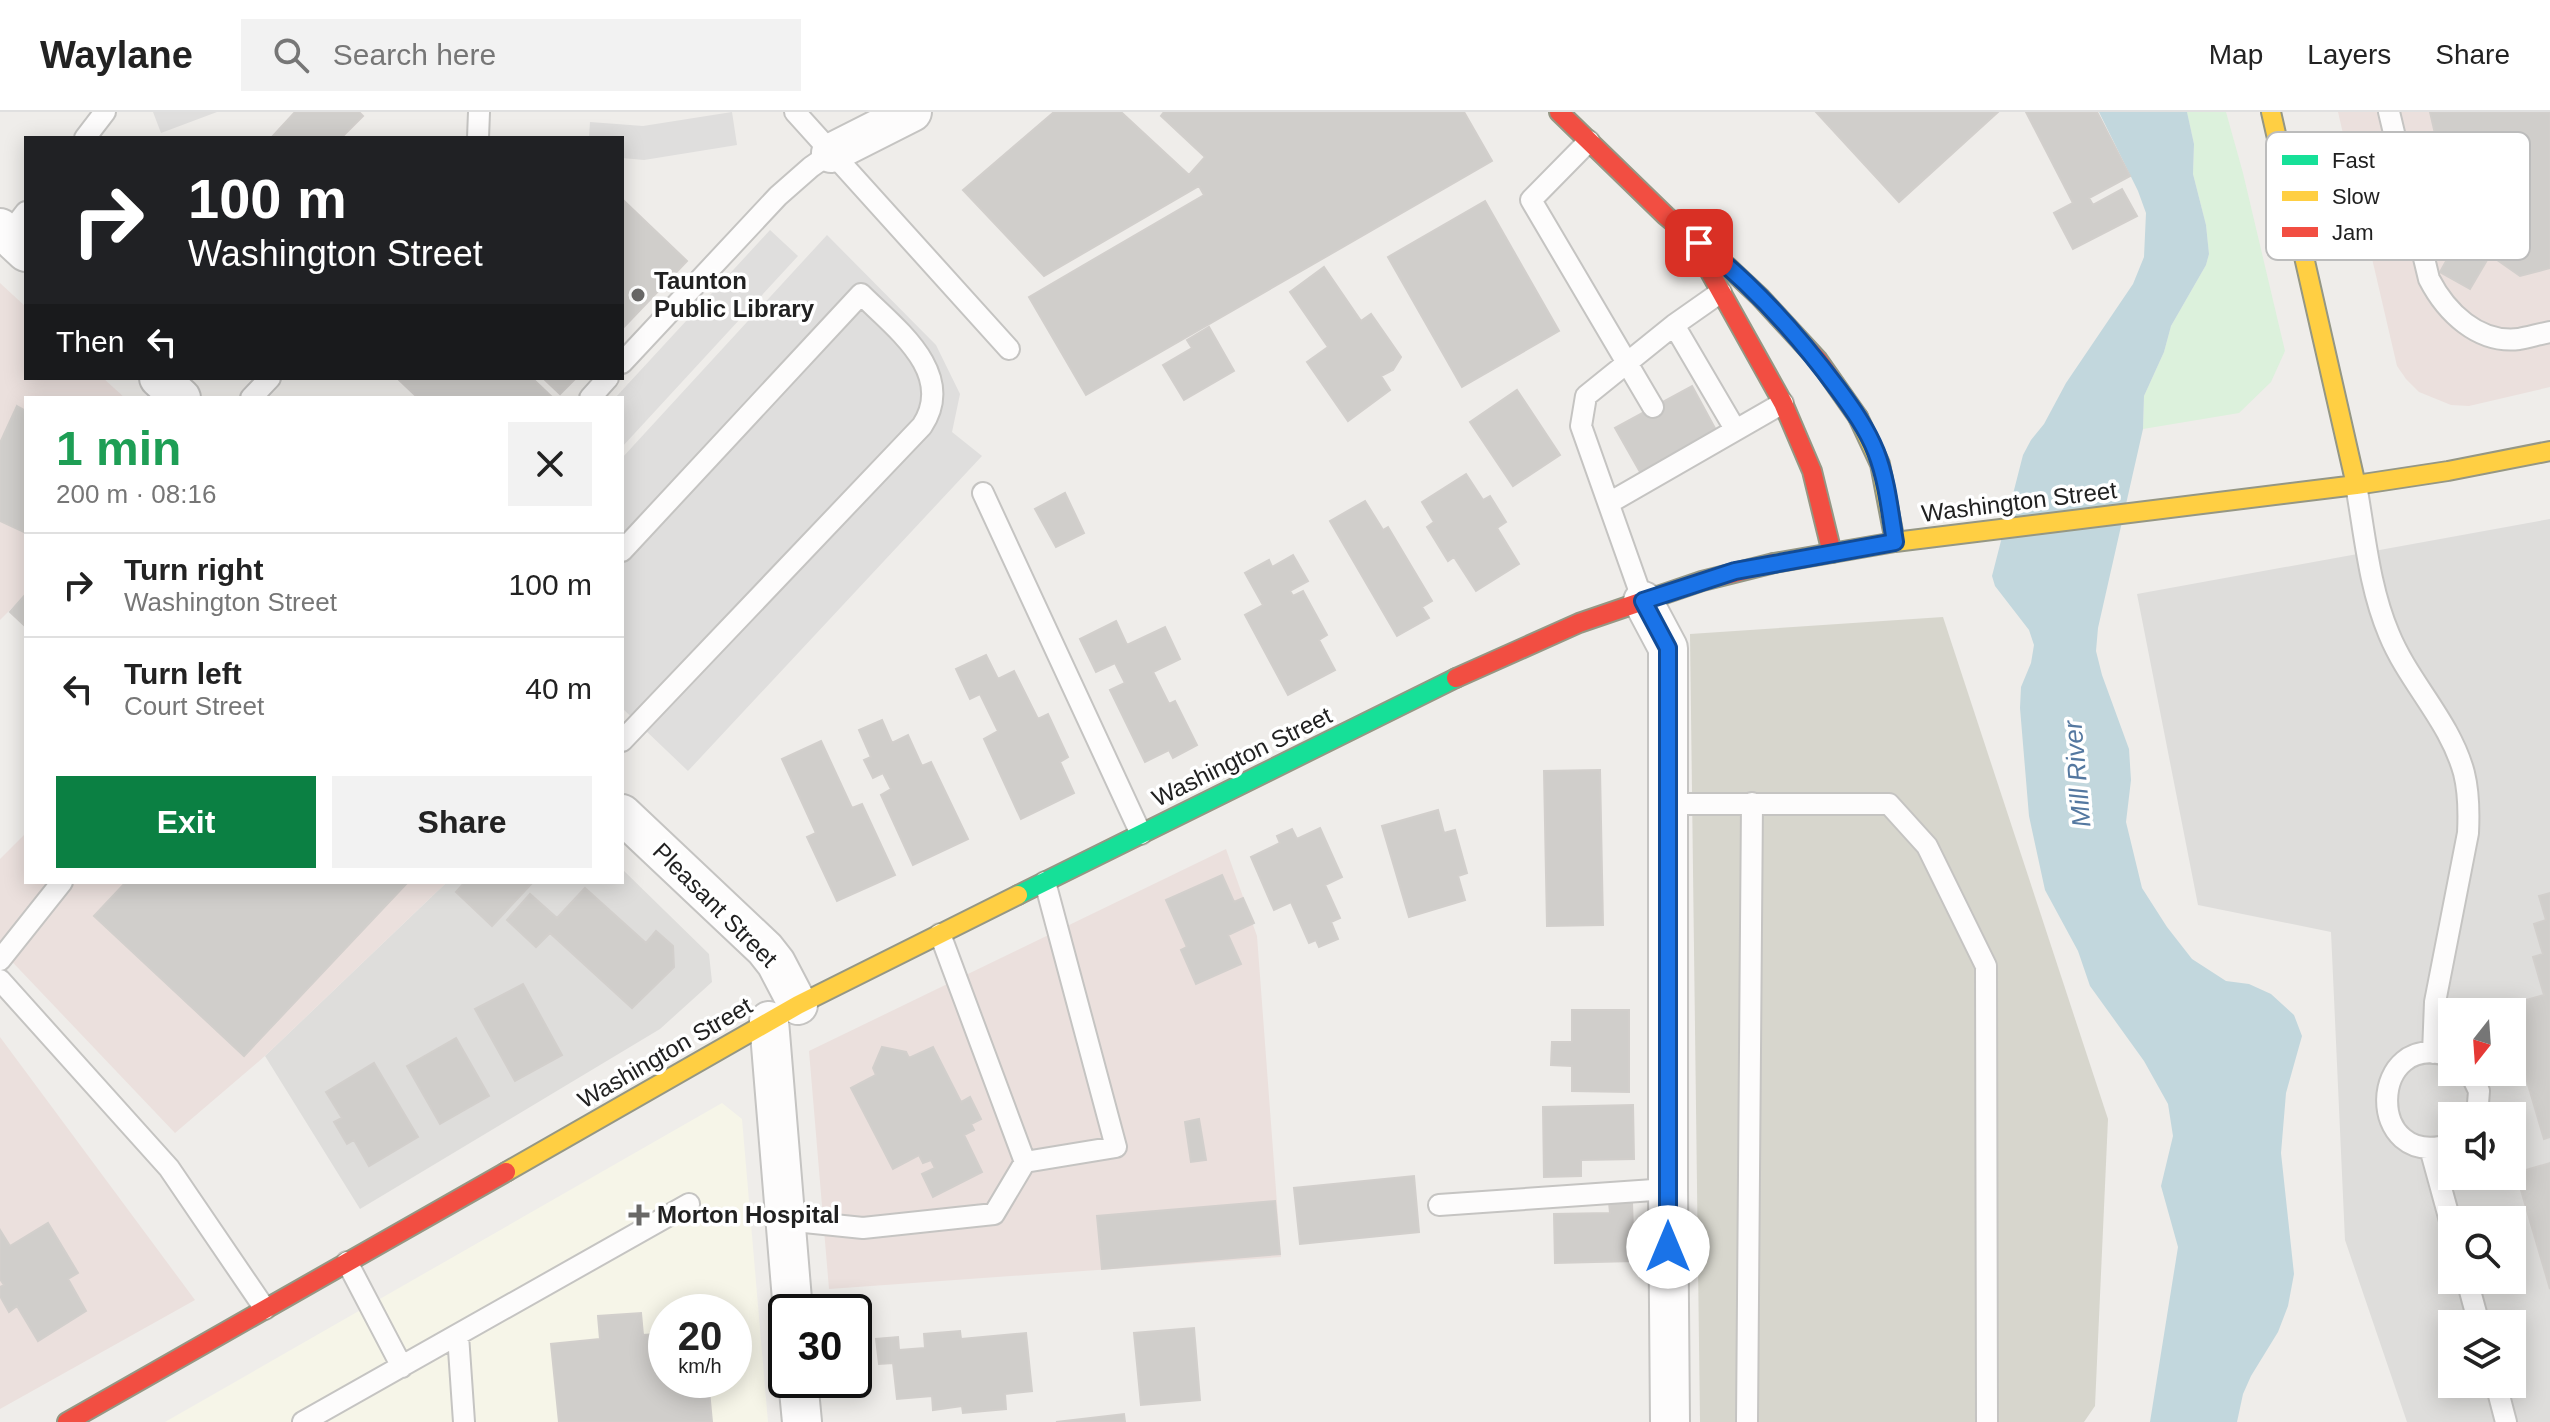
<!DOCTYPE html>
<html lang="en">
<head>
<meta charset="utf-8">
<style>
  :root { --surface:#fff; --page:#f2f2f2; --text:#222; --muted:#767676; --line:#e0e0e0; --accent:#0b8043 }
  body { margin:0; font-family:Helvetica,sans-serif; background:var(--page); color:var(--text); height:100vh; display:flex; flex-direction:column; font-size:30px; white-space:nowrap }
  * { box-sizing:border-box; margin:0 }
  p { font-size:26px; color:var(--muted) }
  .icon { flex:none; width:44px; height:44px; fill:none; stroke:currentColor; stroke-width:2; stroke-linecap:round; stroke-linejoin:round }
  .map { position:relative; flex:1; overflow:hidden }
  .side { position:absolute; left:24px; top:284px; width:600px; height:488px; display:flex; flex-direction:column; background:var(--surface); border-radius:0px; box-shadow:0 4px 20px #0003 }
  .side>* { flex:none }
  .guide { position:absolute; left:24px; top:24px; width:600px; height:244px; border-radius:0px; box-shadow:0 4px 20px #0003; background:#202124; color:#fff; overflow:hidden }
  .needle { width:52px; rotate:197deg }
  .tools { position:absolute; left:2438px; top:886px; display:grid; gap:16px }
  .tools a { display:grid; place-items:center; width:88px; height:88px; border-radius:0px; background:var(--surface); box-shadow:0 4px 20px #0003; font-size:40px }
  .speed { position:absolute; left:648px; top:1182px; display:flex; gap:16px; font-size:40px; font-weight:700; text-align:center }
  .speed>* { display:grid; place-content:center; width:104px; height:104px; border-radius:50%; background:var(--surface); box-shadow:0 4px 20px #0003; line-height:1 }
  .speed small { font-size:20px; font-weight:400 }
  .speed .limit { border:4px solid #111; border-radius:12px; background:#fff; color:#111 }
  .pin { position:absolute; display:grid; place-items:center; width:68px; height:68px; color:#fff; margin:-34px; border-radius:16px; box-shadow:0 4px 12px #0006 }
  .me { position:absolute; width:88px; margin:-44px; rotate:0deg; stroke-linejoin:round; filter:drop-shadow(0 0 6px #0008) }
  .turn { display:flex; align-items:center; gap:28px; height:168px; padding:0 32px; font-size:36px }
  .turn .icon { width:104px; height:104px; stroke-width:2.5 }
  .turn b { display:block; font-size:56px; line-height:68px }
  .then { display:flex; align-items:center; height:76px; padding:0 32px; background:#0003; gap:16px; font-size:30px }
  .round { display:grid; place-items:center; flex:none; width:84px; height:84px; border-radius:0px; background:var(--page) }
  .summary { display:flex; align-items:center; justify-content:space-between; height:136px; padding:0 32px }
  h1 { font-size:48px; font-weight:700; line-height:60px; color:#1e9e55 }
  .action { display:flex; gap:16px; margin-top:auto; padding:16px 32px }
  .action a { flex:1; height:92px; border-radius:0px; background:var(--accent); color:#fff; font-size:32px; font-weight:700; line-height:92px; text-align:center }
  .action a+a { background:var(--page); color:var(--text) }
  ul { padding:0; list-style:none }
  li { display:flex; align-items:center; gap:24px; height:104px; padding:0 32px; border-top:2px solid var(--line) }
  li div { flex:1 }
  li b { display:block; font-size:30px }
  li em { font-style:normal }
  header { display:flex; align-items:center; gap:48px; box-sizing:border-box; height:112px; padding:0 40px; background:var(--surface); border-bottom:2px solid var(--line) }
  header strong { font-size:38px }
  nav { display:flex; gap:44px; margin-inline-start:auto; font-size:28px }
  .search { width:560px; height:72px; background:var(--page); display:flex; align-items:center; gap:20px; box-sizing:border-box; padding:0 28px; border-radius:0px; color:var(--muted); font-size:30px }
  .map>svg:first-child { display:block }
</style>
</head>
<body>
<header>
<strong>Waylane</strong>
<div class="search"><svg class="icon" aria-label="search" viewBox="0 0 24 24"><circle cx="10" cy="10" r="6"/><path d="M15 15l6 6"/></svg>Search here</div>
<nav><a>Map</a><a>Layers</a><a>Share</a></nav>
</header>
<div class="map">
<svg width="2550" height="1310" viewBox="0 0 2550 1310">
  <rect width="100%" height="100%" fill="#efedea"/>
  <path fill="#dedddb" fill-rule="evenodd" d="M2550 407V1310H2407L2345 1128 2331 820 2198 793 2137 482ZM2452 900H2512V960H2452ZM2452 1004H2512V1064H2452ZM2452 1108H2512V1168H2452ZM2452 1212H2512V1272H2452Z
    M622 757 709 842 712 870 660 917 360 1097 265 944 447 770H622Z"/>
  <path fill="#ebe0dd" d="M2338 0H2550V275L2469 294 2451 293 2419 280 2406 267 2397 254Z
    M0 171 26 195V266H103L125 286H26V482L0 508Z
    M26 721V770H447L265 944 175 1021 0 837V747Z
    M1226 737 1257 824 1281 1145 829 1177 809 939Z
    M0 925 195 1188 0 1297Z"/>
  <path fill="#f6f5e8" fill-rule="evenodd" d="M722 991 742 1007 768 1310H165ZM666 1200H734V1268H666Z"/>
  <path fill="#d7d6cd" d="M1943 505 2108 1007 2095 1294 2084 1310H1700L1690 522Z"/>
  <path fill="#dcf1dc" d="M2187 0H2226L2243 61 2285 239 2271 270 2239 301 2143 317 2144 284 2164 240 2171 214 2206 153 2209 142 2206 113 2193 62 2194 32Z"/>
  <path fill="#dfdedd" d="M153 0H217L161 21Z
    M732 0 737 33 644 48 622 46V26H589L590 10 643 14Z
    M770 118 798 144 622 335V286H615Z
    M827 123 936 233 960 282 952 320 982 344 688 659 622 596V346Z"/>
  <path fill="#c2d7dd" d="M2099 0H2187L2194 32 2193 62 2206 113 2209 142 2206 153 2171 214 2164 240 2144 284 2143 317 2098 516 2096 539 2102 563 2129 637 2131 668 2126 710 2142 776 2167 815 2192 847 2226 869 2249 872 2271 882 2294 903 2302 924 2286 981 2281 1041 2294 1162 2288 1194 2278 1220 2251 1264 2243 1282 2237 1310H2150L2178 1135 2161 1074 2173 1024 2168 992 2144 949 2090 874 2078 839 2045 778 2029 704 2020 596 2021 575 2031 551 2034 533 2029 518 1995 474 1992 464 2023 343 2031 328 2044 312 2066 271 2133 172 2144 145 2146 101 2138 79Z"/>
  <path fill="#d0cecb" stroke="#d2cfcc" stroke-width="2" d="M295 0H359L363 4 341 26H271Z
    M1054 0H1121L1189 63 1205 45 1161 4 1164 0H1464L1492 49 1086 283 1029 185 1204 83 1199 74 1044 164 963 78Z
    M1816 0H1998L1899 90Z
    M2026 0H2097L2130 64 2089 86 2093 93 2122 77 2137 104 2073 137 2054 101 2073 91Z
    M2430 0H2550V156L2520 164 2490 143 2470 177 2440 160 2459 126Z
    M622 87 687 149 622 217Z
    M1485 89 1559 219 1462 275 1388 145Z
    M1324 155 1361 209 1371 202 1401 245 1393 258 1381 264 1390 278 1348 309 1307 250 1328 235 1290 180Z
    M1209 215 1234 259 1184 288 1163 253 1192 236 1187 228Z
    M397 266H532L553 286H418Z
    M543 266H576L560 282Z
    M1692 274 1716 318 1640 360 1615 316Z
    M1517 278 1560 343 1513 374 1470 310Z
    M17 294 26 299V421L0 409V331Z
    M1466 362 1483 388 1490 384 1506 410 1497 416 1519 452 1476 479 1454 445 1448 449 1427 415 1434 410 1422 390Z
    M1065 381 1084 421 1056 435 1035 397Z
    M1365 389 1383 418 1388 415 1432 489 1422 495 1429 506 1397 524 1330 409Z
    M1293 443 1308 469 1290 479 1293 484 1303 479 1327 523 1319 528 1335 558 1288 583 1245 503 1263 493 1245 461 1269 448 1272 455Z
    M26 482V515L10 500Z
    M1116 509 1127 533 1165 515 1180 547 1153 560 1169 592 1175 589 1197 633 1173 646 1169 638 1145 650 1110 578 1125 571 1115 551 1096 560 1080 527Z
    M986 543 998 567 1014 559 1038 607 1048 602 1068 645 1060 650 1074 681 1021 707 984 627 998 619 980 582 970 587 956 557Z
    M882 608 892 631 908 623 922 654 931 650 968 727 913 753 881 683 891 677 883 661 873 666 864 648 871 645 859 618Z
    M821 629 852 696 862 692 895 763 837 789 807 725 816 721 782 647Z
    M1600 658 1603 813 1547 814 1544 659Z
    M1438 698 1444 721 1455 718 1467 761 1458 764 1465 788 1409 805 1382 714Z
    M1320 716 1342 765 1325 773 1340 806 1331 810 1338 827 1319 835 1316 828 1309 831 1291 790 1274 798 1251 745 1280 731 1277 724 1292 717 1297 727Z
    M1222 763 1234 790 1243 786 1254 811 1228 823 1241 852 1196 872 1181 838 1187 835 1166 788Z
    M126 770H408L244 944 94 804Z
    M465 770H533L492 814 456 780Z
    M585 776 646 831 656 819 673 834 674 855 632 896 550 821 536 835 507 808 530 782 557 806Z
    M2550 781V1025L2544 1027 2512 918V900H2507L2505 894 2544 883 2533 845 2543 842 2534 812 2546 808 2539 784Z
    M523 872 562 943 515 969 475 897Z
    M1572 898H1629V980L1572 979V954L1551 953 1552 930H1572Z
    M456 926 489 984 440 1012 407 954Z
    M882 935 906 940 909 946 933 935 961 990 970 985 981 1007 971 1012 974 1018 964 1023 982 1060 933 1085 922 1062 935 1056 931 1048 923 1051 919 1043 893 1057 851 976 876 963 873 956Z
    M374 951 418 1025 369 1054 354 1028 347 1032 334 1010 342 1006 326 980Z
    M1633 993 1634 1047 1581 1048V1064L1544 1065 1543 995Z
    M1199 1007 1206 1048 1191 1050 1185 1010Z
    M2550 1051V1177L2516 1061Z
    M1414 1064 1419 1120 1300 1132 1294 1076Z
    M1275 1089 1280 1142 1102 1157 1097 1104Z
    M1609 1090H1632L1634 1149 1555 1151 1554 1102 1610 1101Z
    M48 1111 78 1161 68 1167 86 1199 38 1229 17 1194 9 1200 0 1184V1175L4 1173 0 1167V1118L10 1134Z
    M641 1201 643 1223 666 1221V1268H708L712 1310H559L551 1232 600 1227 598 1204Z
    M1194 1216 1200 1288 1141 1293 1134 1221Z
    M960 1219 961 1227 1026 1221 1032 1279 1005 1282 1006 1297 963 1301 962 1294 933 1298 932 1284 897 1287 893 1251 879 1252 876 1227 898 1225 899 1238 925 1236 924 1222Z
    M1124 1302 1125 1310H1056Z"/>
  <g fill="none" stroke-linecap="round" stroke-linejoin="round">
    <g stroke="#c5c4c2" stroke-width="24">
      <path id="lane" d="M795 0 1009 237
        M2389 0 2429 167C2446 200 2478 232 2519 227 2529 225 2540 222 2550 220
        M85 26 105 0
        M478 26 479 0
        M1589 29 1531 88 1653 295
        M8 123 26 100
        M1674 213 1735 317
        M622 251 778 84 811 55 831 41
        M251 286 270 266
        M590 286 608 266
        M2356 373C2365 423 2369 475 2389 522 2409 571 2450 609 2464 661 2469 681 2469 701 2468 721L2435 890 2433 941
        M983 381 1141 722
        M1609 391 1783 291
        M622 439 861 182C895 216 957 261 922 314L622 629
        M1643 489 1581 314 1586 284 1674 213 1721 180
        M1668 692H1889L1927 734 1986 854 1987 1310
        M940 822 1025 1050 1116 1035 1045 770
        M0 848 62 770
        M0 868 169 1056 265 1197
        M2452 945C2368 913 2363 1061 2452 1032
        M2470 960 2479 979 2477 1004
        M2430 1036 2452 1116
        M1439 1093 1668 1077
        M785 1108 863 1116 994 1102 1025 1050
        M347 1150 402 1255
        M2467 1168 2479 1212
        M458 1223 464 1310
        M2496 1272 2506 1310
        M303 1310 689 1092
        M1747 1310 1752 691"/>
    </g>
    <g stroke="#c5c4c2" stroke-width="42">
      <path id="street" d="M831 41 912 0
        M0 116 26 140
        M159 266 181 286
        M1643 489 1668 536V1077L1670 1310
        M622 702 765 837 776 851 798 893
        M769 909 793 1200
        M798 1268 802 1310"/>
    </g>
    <g stroke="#959784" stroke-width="22">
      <path id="fast" d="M1018 783 1456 566"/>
    </g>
    <g stroke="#959784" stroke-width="22">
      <path id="slow" d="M2271 0 2356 373
        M1858 305 1880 352 1895 430
        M1774 451 1895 430 2356 373 2448 359 2550 339
        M506 1060 798 893 1018 783"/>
    </g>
    <g stroke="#959784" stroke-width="22">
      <path id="jam" d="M1559 0 1666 104 1728 155 1760 185 1818 248 1858 305
        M1706 153 1783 291 1812 359 1832 441
        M1456 566 1579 511 1702 469 1774 451
        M67 1310 506 1060"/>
    </g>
    <use href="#lane" stroke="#fdfcfc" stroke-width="20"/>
    <use href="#street" stroke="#fdfcfc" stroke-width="38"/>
    <use href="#fast" stroke="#16e098" stroke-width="18"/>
    <use href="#slow" stroke="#ffcf43" stroke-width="18"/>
    <use href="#jam" stroke="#f24e42" stroke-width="18"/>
  </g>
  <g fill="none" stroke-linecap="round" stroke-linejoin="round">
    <g stroke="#114b97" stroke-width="20">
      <path id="route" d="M1668 1135V536L1643 489 1735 459 1895 430C1890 400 1887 368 1876 340 1867 317 1852 296 1838 277 1798 223 1753 172 1699 131"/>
    </g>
    <use href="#route" stroke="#1a73e8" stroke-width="14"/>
  </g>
  <g fill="#696867" stroke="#fff" stroke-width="3">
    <circle cx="638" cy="183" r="8"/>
    <path d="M635 1091h8v8h8v8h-8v8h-8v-8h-8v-8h8z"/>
  </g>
  <g text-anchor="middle" stroke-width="7" stroke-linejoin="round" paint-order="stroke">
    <g font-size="24" font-weight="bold" fill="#212121" stroke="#fff" text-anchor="start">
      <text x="654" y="177">Taunton<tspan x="654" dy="28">Public Library</tspan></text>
      <text x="657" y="1111">Morton Hospital</text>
    </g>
    <g font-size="24" fill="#212121" stroke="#fff">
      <text transform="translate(2019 390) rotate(-7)" y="8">Washington Street</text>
      <text transform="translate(1242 645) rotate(-26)" y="8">Washington Street</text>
      <text transform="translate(715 793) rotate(45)" y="8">Pleasant Street</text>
      <text transform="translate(665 941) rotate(-30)" y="8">Washington Street</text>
    </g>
    <g font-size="26" font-style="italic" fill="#5478a0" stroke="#fff">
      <text transform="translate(2077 662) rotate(-95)" y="9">Mill River</text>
    </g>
  </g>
  <rect x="2266" y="20" width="264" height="128" rx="12" fill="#fff" stroke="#bcbcbc" stroke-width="2"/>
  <rect x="2282" y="43" width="36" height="10" fill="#16e098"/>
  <rect x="2282" y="79" width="36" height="10" fill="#ffcf43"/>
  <rect x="2282" y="115" width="36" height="10" fill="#f24e42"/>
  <g font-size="22" fill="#212121">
    <text x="2332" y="56">Fast</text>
    <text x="2332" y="92">Slow</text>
    <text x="2332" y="128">Jam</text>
  </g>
</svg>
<div class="tools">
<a><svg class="needle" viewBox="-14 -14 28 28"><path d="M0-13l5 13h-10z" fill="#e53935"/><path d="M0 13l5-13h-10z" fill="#767676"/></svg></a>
<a><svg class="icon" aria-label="sound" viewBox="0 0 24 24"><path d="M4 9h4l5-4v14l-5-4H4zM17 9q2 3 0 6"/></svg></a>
<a><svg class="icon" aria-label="search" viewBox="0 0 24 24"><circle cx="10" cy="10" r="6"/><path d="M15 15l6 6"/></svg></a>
<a><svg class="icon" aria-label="layers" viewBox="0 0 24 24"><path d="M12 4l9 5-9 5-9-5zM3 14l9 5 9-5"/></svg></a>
</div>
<div class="speed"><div>20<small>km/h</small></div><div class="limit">30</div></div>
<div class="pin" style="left:1699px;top:131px;background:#d93025"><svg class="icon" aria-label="arrive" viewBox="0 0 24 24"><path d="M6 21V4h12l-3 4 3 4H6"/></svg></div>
<svg class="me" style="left:1668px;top:1135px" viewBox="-20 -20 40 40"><circle r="19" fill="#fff"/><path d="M0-13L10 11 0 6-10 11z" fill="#1a73e8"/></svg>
<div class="guide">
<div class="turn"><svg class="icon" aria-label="right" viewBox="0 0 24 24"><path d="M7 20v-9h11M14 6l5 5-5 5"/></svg><div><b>100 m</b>Washington Street</div></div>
<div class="then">Then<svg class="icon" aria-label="left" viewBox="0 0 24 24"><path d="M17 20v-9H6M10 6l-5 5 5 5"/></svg></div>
</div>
<section class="side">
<div class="summary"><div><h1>1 min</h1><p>200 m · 08:16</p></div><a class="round"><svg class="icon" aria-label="close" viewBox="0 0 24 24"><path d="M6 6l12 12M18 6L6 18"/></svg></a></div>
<ul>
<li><svg class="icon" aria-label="right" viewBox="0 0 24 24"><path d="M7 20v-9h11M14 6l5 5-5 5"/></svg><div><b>Turn right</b><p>Washington Street</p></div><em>100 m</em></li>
<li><svg class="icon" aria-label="left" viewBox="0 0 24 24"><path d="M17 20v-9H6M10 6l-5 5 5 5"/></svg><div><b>Turn left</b><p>Court Street</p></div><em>40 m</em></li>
</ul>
<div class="action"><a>Exit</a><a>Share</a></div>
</section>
</div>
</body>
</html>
